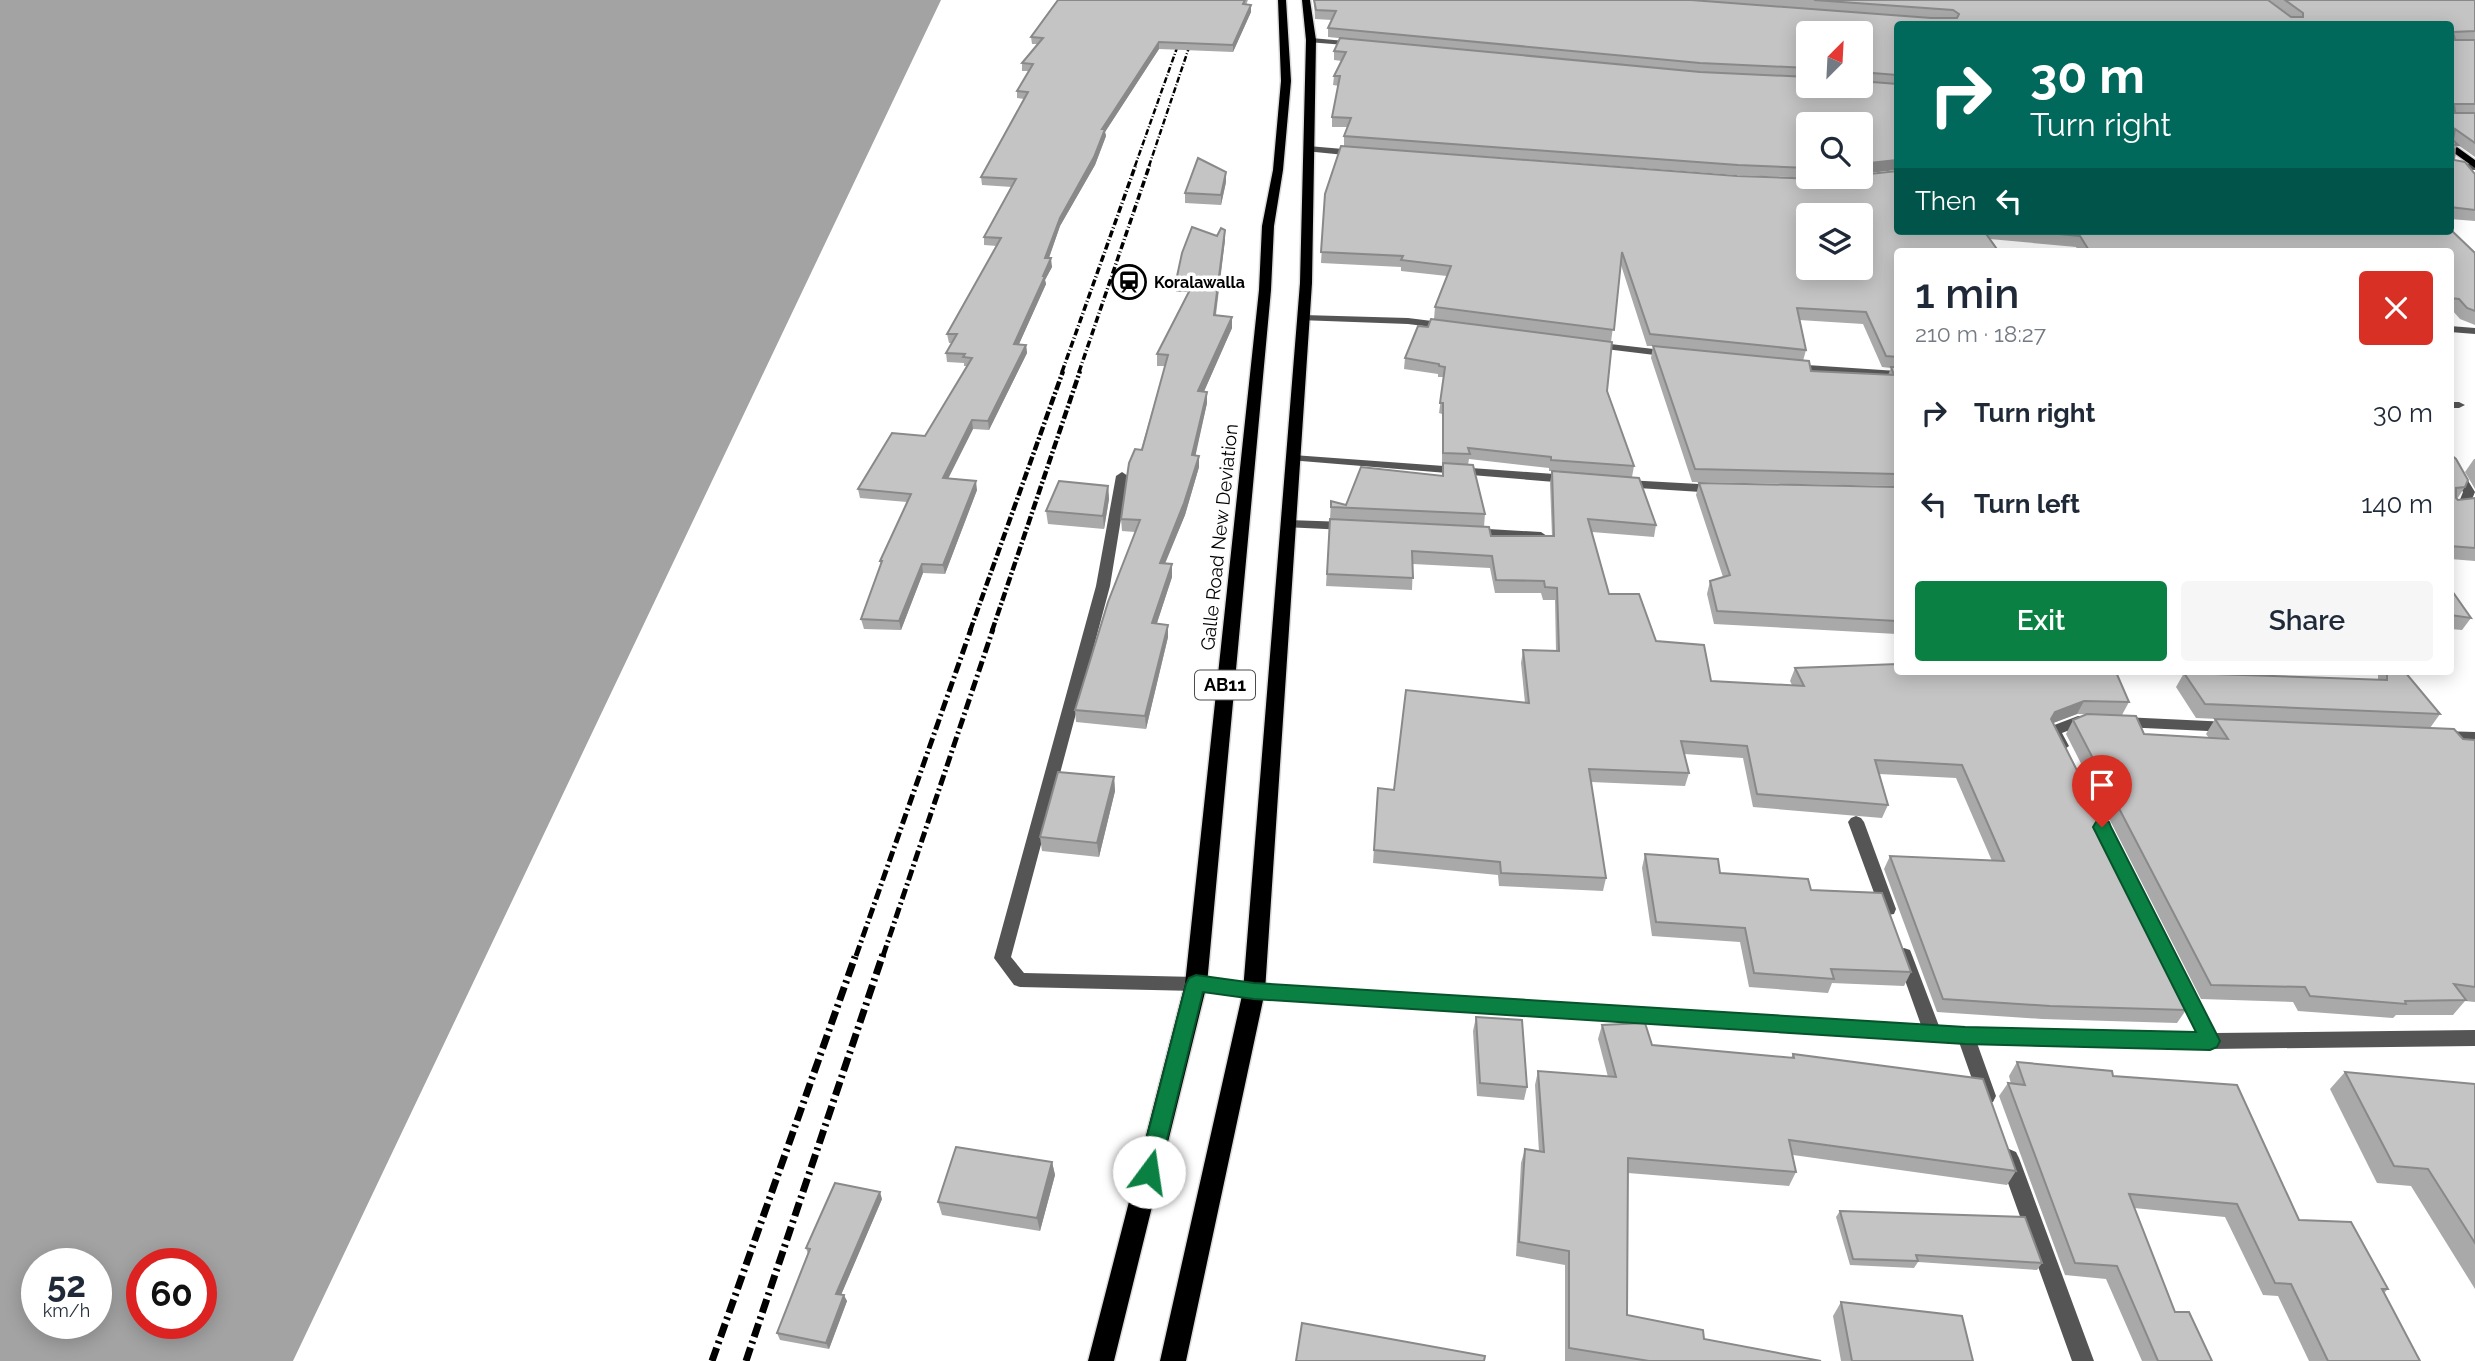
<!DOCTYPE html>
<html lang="en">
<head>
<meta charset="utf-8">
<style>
  :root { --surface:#fff; --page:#f6f6f7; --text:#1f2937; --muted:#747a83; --accent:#0b8043 }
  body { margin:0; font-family:Raleway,sans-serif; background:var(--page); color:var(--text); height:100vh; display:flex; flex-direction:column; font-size:26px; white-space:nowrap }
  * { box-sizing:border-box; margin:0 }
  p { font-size:23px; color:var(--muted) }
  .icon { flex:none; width:38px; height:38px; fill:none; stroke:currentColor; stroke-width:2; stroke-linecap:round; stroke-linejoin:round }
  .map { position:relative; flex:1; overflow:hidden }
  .sheet { position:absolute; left:1894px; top:248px; width:560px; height:427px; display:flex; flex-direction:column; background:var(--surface); border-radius:7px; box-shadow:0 4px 18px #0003 }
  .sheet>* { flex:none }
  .banner { position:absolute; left:1894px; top:21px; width:560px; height:214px; border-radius:7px; box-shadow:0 4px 18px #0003; background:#00695c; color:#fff; overflow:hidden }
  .needle { width:46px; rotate:24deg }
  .buttons { position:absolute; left:1796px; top:21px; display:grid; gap:14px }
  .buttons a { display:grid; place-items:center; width:77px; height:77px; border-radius:7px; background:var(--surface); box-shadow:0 4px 18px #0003; font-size:35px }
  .speed { position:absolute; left:21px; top:1248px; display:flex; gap:14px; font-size:35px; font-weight:700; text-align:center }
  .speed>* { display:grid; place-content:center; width:91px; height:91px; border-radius:50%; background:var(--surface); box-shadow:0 4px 18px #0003; line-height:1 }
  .speed small { font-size:18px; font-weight:400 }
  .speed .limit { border:10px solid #d22; background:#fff; color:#111 }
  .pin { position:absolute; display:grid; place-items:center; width:60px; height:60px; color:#fff; margin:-72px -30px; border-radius:50% 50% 50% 0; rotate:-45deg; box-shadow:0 0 7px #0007 }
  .pin .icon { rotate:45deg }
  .me { position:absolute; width:77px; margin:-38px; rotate:14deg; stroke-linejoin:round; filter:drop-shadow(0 0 5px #0008) }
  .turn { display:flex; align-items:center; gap:24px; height:147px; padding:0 21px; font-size:32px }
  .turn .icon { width:91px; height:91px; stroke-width:2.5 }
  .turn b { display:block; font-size:49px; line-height:60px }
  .then { display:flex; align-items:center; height:66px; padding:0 21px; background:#0003; gap:14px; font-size:26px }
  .round { display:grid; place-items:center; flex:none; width:74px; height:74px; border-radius:7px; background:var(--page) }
  .overview { display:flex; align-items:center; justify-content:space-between; height:119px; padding:0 21px }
  h1 { font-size:42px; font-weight:600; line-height:52px }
  .cta { display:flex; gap:14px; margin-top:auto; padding:14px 21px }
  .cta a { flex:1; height:80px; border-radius:7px; background:var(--accent); color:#fff; font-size:28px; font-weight:600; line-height:80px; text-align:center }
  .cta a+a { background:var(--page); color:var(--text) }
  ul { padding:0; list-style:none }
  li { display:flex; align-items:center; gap:21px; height:91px; padding:0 21px }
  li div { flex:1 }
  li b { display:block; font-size:26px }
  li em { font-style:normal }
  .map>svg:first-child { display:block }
</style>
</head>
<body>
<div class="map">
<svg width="2475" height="1361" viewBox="0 0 2475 1361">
  <rect width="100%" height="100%" fill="#fff"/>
  <path fill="#a3a3a3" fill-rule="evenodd" d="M0 0H941L293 1361H0ZM37 1264H96V1323H37ZM142 1264H201V1323H142Z"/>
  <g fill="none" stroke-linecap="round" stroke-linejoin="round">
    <g stroke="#dbdbdb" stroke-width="3">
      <path id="primary" d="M1278 0H1286L1291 81 1283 170 1274 226 1271 290 1207 984 1114 1361H1088L1185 984 1259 290 1262 226 1273 170 1281 81Z
        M1302 0H1310L1316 40 1312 283 1265 991 1186 1361H1160L1243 991 1300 283 1306 40Z
        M2450 142 2475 160V168L2450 150Z"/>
    </g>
    <path fill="#555" fill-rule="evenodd" d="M1311 38 1357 42 1361 44 1357 46 1308 42V38Z
      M1308 146 1355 150 1359 153 1355 156 1305 151V147Z
      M2450 163 2475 164V170L2450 169Z
      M1303 315 1408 318 1448 323 1453 326 1448 329 1408 324 1299 320V316Z
      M2450 326 2475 328V334L2450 332Z
      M1593 342 1671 351 1676 354 1671 357 1589 347 1588 345Z
      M1792 364 1897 371V377L1788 369V365Z
      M2450 402H2459L2465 405 2459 408H2450Z
      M1293 455 1567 475 1573 479 1567 483 1289 460V456Z
      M2450 456 2454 458 2475 492 2468 509 2450 510V502H2459L2463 492 2450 470Z
      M1122 472 1128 476 1110 586 1011 957 1024 973 1196 977 1254 984 1921 1025 1896 955 1898 950 1904 948 1910 950 1912 955 1939 1026 2197 1033 2167 973 2170 968 2176 966 2182 968 2215 1033 2475 1030V1046L2210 1049 1977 1043 1996 1096 1993 1102 1987 1104 1981 1102 1978 1096 1959 1042 1254 998 1196 991 1020 987 1014 985 994 958 1096 586 1116 476Z
      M1626 480 1717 485 1723 489 1717 493 1622 487V481Z
      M1288 520 1346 522 1352 526 1346 530 1284 527 1282 524Z
      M1471 528 1541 532 1547 536 1541 540 1467 535 1465 532Z
      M2078 716H2089L2096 721 2094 725 2080 726 2062 733 2069 746 2062 751 2057 750 2047 731 2049 727Z
      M2123 717 2229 722 2236 727 2229 732 2123 727 2116 722Z
      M2441 731 2475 732V742L2436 740 2434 736 2436 732Z
      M1856 816 1861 818 1864 822 1896 909 1894 914 1888 915 1882 914 1880 909 1848 822 1851 818Z
      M2009 1149 2016 1152 2019 1158 2094 1361H2072L1999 1158 2002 1152Z"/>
    <use href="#primary" fill="#000" fill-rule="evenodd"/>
    <path stroke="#000" stroke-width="2.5" stroke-dasharray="6 2 1 2" stroke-linecap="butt" d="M1135 166 1194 0
      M1149 166 1205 0"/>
    <path stroke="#000" stroke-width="3.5" stroke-dasharray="7 2.5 1 2.5" stroke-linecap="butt" d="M1062 372 1136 164
      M1079 372 1150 164"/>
    <path stroke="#000" stroke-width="4.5" stroke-dasharray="9 2.5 2 2.5" stroke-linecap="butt" d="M970 631 1063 371
      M992 631 1080 371"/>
    <path stroke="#000" stroke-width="5" stroke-dasharray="11 3.5 2 3.5" stroke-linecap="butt" d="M856 956 971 629
      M883 956 993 629"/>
    <path stroke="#000" stroke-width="7" stroke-dasharray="14 4.5 2.5 4.5" stroke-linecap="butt" d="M712 1361 856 954
      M746 1361 883 954"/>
  </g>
  <path fill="#a9a9a9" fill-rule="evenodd" d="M1058 0H1248L1246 5H1251V12L1233 52 1159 49 1105 132 1106 136 1095 165 1060 226 1049 258 1052 267 1045 280 1046 284 1019 344 1026 345 1027 353 989 430 973 429 948 478 977 490 945 574 923 573 901 630 864 629 861 619 881 565 880 561 907 502 860 498 858 489 925 436 967 366H964V363L947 362 946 353 952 343H949L947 334 997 246 984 245V237L1012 187 982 185 981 177 1024 99 1017 98V91L1029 71H1022V63L1037 44H1032L1031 37Z
    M1314 0H2268L2291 17H2292L2269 0H2475V157L2458 145 2455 150 2454 160 2475 174V221L2450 219V24H1897V170L1808 124V177H1832L1816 178 1735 175 1344 146V136L1347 127H1332V117L1339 86 1333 85 1334 76 1342 61 1334 60V51L1431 47 1328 37V28L1332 20 1315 19ZM1808 33H1860V86H1808Z
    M1737 176 1819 179 1897 231H2450L2475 253V325L2460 319 2452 310H2450V252H2079L2076 247 1990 239 1897 252V486L1692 482 1651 358 1653 346H1647L1621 265 1611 342 1434 319 1435 307 1447 276 1401 271V267L1321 263 1325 194ZM1799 320 1863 324 1882 367 1891 368 1888 375 1811 371 1803 361 1806 350Z
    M1226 182 1221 205 1185 203V193Z
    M1225 230V240L1216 315 1232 317V328L1204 391 1207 392V403L1195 455 1199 456V467L1185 515 1165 564H1172V577L1157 623 1168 637 1146 729 1076 722 1075 710 1135 532 1122 531 1121 519 1165 366H1157V354L1188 292H1176V281L1217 236Z
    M1405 358 1607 391 1634 466 1632 477 1656 525 1654 537 1592 532 1609 594 1656 641 1711 681 1792 685 1790 681 1795 668 2129 702 2122 715 2077 714 2053 723 2186 986 2179 996 2186 1010 2177 1023 2042 1019 1937 1012 1884 869 1890 856 1992 861 1956 778 1879 774 1888 805 1882 818 1753 807 1743 758 1684 754 1689 773 1685 786 1591 782 1606 878 1603 891 1499 886 1498 875 1373 863 1378 788 1394 790 1525 703 1521 663 1523 650 1556 651 1555 600H1543L1541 593H1495L1490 568 1413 564 1412 590 1326 586 1330 519 1491 536H1552L1550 483 1552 471H1549V468L1469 459 1468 465 1485 514 1484 527 1330 519 1331 501 1346 505 1442 475 1443 463H1442V414L1439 413 1444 377H1438V374L1404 369Z
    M2450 454 2465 487 2457 499 2458 500 2475 498V561L2450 559Z
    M2474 459H2475V489L2465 472Z
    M1699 483 1897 487V634L1714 624 1707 594 1710 581 1723 577 1696 495Z
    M1108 486 1109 499 1104 529 1048 524 1046 511Z
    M2450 588 2471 618 2462 630 2450 629Z
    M2378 672H2405L2440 714 2430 728 2196 718 2176 687 2184 673 2378 680Z
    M2215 719 2475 740V1002L2465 1001 2453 1015H2396L2393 1018 2298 1011 2293 1002 2201 999 2066 734 2073 720 2144 734 2209 738 2206 734Z
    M1114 777 1115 791 1099 857 1042 851 1040 837Z
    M1645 854 1720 873 1811 890 1911 972 1904 986 1832 983 1828 993 1749 987 1740 942 1652 936 1642 868Z
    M1476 1017 1527 1087 1524 1100 1477 1096 1473 1031Z
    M1602 1025 1652 1045 1791 1058 1793 1054 2016 1171 2007 1185 1793 1155 1796 1172 1789 1186 1628 1173 1627 1315 1704 1339 1821 1361H1565V1265L1516 1256 1521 1163 1525 1149 1539 1152 1535 1085 1538 1071 1608 1077 1598 1039Z
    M2017 1062 2113 1076 2388 1289 2384 1293 2420 1361H2309L2278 1296 2263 1295 2225 1217 2134 1208 2175 1312 2212 1361H2142L2106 1279 2065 1275 1999 1096 2008 1083 2011 1084 2009 1076Z
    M2345 1072 2475 1084V1289L2411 1186 2377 1183 2330 1089Z
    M1052 1162 1055 1175 1040 1231 942 1215 938 1202Z
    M882 1199 841 1294 847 1301 829 1349 780 1340 777 1333 808 1254 806 1248Z
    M1840 1211 2042 1263 2037 1270 1918 1262 1914 1268 1850 1265 1836 1217Z
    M1841 1302 1973 1361H1841L1833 1316Z"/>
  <path fill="#898989" d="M1251 5V12L1233 52V45Z
    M1159 42V49L1105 132 1106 136 1095 165 1060 226 1046 266 1045 258 1060 218 1102 129Z
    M1897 160V170L1860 174V164Z
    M1226 172V182L1221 205V195Z
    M1225 230V240L1214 326V315Z
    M1051 258 1052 267 1045 280 1046 284 1015 353 1014 344 1043 276Z
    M1232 317V328L1199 403 1198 391Z
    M1026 345 1027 353 989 430 988 421Z
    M1207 392V403L1193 467 1192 455Z
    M972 420 973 429 944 487 943 478Z
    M1199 456V467L1185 515 1160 575V563Z
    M976 481 977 490 945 574 943 565Z
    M1108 486 1109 499 1104 529 1103 516Z
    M922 564 923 573 901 630 899 621Z
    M1172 564V577L1153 635 1152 623Z
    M1168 625V637L1146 729 1145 716Z
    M2084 701 2077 714 2048 725 2055 712Z
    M1114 777 1115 791 1099 857 1097 843Z
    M1052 1162 1055 1175 1040 1231 1037 1218Z
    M880 1192 882 1199 839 1300 836 1294Z
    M844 1295 847 1301 829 1349 826 1343Z"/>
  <path fill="#c4c4c4" stroke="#898989" stroke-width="2" fill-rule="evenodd" d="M1058 0H1245L1243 4 1251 5 1233 45 1159 42 1102 129H1105L1094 157 1060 218 1045 258H1051L1043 276H1045L1014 344 1026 345 988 421 972 420 943 478 976 481 943 565 922 564 899 621 861 619 882 561H880L911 494 858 489 892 433 925 436 972 358 963 357 965 354 946 353 957 334H947L1001 238 984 237 1016 179 981 177 1028 92 1017 91 1033 64 1022 63 1043 38 1031 37Z
    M1314 0H1691L1931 18H1957L1959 14 1953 10 1814 0H2268L2291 17H2303V13L2285 0H2475V31L2453 32 2455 40H2475V104H2454L2455 113H2475V143L2455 129 2453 140 2458 145 2450 144 2455 150 2454 160 2465 162 2475 174V210L2450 207V24H1897V75L1860 72V33H1808V68L1700 63 1328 28 1336 11 1316 10Z
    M1340 38 1700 72 1808 77V86H1860V81L1897 84V160L1860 164V124H1808V168L1738 165 1344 136 1351 118 1332 117 1340 76H1334L1346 52 1334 51Z
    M1341 146 1737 176 1819 179 1840 177H1860V175L1897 171V231H1984L1999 252H1897V357L1886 356 1866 312 1797 308 1806 350 1650 334 1622 252 1614 330 1435 307 1451 266 1401 260 1403 256 1321 252 1325 194ZM1808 215H1860V268H1808Z
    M1198 158 1226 172 1221 195 1185 193Z
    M1192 227 1217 236 1221 228 1225 230 1214 315 1232 317 1198 391 1207 392 1192 455 1199 456 1184 503 1160 563 1172 564 1152 623 1168 625 1145 716 1075 710 1108 602 1140 520 1121 519 1129 463 1135 449 1142 450 1168 355 1157 354 1194 282 1176 281 1182 253Z
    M2450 229 2475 253V311L2467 308 2459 299 2450 298V252H2090L2080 236 2027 231H2450Z
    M1431 319 1612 342 1607 391 1634 466 1551 460V457L1468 448 1470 454 1443 453V403H1440L1445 367 1439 366V364L1405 358 1418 326 1428 327Z
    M1653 346 1809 361 1811 371 1894 375 1891 367H1897V474L1695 469Z
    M2450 454 2456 459 2468 480 2465 487 2456 488V498L2458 500 2475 498V548L2450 546Z
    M1443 463 1473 465 1485 514 1331 507V501L1346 505 1361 467 1443 476Z
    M1552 471 1639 478 1656 525 1588 519 1609 594H1639L1656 641 1704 645 1711 681 1804 686 1795 668 1897 664V672H2116L2129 702 2084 701 2055 712 2051 719 2186 986H2173L2186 1010 2050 1006 1943 999 1890 856 2004 861 1962 765 1875 760 1888 805 1757 794 1747 746 1681 741 1689 773 1589 769 1606 878 1501 873 1500 862 1374 850 1378 788 1394 790 1406 690 1529 703 1523 650 1559 651 1557 588 1545 587 1544 581 1496 580 1492 556 1412 551 1413 578 1327 574 1330 519 1489 527 1491 536H1554Z
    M1059 481 1108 486 1103 516 1046 511Z
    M1699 483 1897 487V621L1717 611 1710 581 1730 575Z
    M2450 588 2471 618 2450 615Z
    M2387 672H2405L2440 714 2205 704 2184 673 2387 680Z
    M2087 714 2136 716 2144 734 2228 739 2215 719 2454 729 2463 739 2475 740V987L2454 984 2466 1000 2405 1001 2406 1004 2310 996 2305 987 2211 985 2073 720Z
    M1058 772 1114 777 1097 843 1040 837Z
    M1645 854 1718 859 1720 873 1808 879 1811 890 1882 893 1911 972 1831 969 1834 979 1754 973 1745 928 1656 922Z
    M1476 1017 1522 1020 1527 1087 1480 1083Z
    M1645 1023 1652 1045 1794 1058 1793 1054 1983 1079 2016 1171 1789 1140 1796 1172 1628 1158 1627 1315 1703 1330 1704 1339 1821 1361H1649L1569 1348V1251L1519 1242 1525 1149 1544 1152 1538 1071 1616 1077 1602 1025Z
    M2017 1062 2112 1071 2113 1076 2237 1085 2299 1220 2351 1222 2388 1289H2382L2420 1361H2328L2291 1284 2275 1283 2237 1204 2129 1194 2175 1312H2189L2212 1361H2158L2117 1266 2075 1263 2008 1083 2025 1085Z
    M2345 1072 2475 1084V1243L2428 1169 2394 1166Z
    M956 1147 1052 1162 1037 1218 938 1202Z
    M835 1183 880 1192 836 1294 844 1295 826 1343 777 1333 810 1249 806 1248Z
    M1840 1211 2025 1217 2042 1263 1916 1255 1918 1261 1853 1259Z
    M1841 1302 1962 1316 1973 1361H1852Z
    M1302 1323 1485 1356 1484 1361H1296Z"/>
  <path fill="#0b8043" stroke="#07532c" stroke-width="2" d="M2102 820 2109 822 2111 827 2217 1035 2220 1041 2217 1047 2210 1050 1965 1044 1254 999 1203 992 1159 1172 1156 1179 1149 1182 1141 1179 1138 1172 1186 984 1189 978 1196 975 1254 983 1965 1027 2196 1032 2093 827 2096 822Z"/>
  <defs>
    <g id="station-ring" transform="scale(1.75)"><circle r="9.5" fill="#fff" stroke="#000" stroke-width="1.5"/><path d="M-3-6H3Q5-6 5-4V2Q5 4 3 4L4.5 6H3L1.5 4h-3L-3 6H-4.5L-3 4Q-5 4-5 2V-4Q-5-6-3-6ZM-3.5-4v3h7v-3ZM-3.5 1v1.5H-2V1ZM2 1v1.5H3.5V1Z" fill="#000"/></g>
  </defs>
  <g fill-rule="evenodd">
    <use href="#station-ring" x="1129" y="282"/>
  </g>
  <g text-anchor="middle" stroke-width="7" stroke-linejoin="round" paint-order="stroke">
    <g font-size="16" font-weight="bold" fill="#000" stroke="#fff" text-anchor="start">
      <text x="1154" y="288">Koralawalla</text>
    </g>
    <rect fill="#fff" stroke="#4c4c4c" stroke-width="2" x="1195" y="670.5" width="60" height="29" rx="5"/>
    <g font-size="18" font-weight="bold" fill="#000">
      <text x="1225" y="691">AB11</text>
    </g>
    <g font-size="19" fill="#000" stroke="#fff">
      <text transform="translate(1219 537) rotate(-84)" y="7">Galle Road New Deviation</text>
    </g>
  </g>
</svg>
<div class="buttons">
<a><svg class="needle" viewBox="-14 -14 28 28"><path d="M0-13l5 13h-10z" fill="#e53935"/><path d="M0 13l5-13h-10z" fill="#747a83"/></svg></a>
<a><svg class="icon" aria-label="search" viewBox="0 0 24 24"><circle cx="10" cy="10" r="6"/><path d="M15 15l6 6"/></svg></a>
<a><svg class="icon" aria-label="layers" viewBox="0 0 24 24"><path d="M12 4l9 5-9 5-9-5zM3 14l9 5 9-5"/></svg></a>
</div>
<div class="speed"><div>52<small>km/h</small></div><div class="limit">60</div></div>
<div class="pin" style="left:2102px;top:827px;background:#d93025"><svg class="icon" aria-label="arrive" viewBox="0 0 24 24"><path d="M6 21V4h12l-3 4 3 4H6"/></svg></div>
<svg class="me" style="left:1149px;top:1172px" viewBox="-20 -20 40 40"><circle r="19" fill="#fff"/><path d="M0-13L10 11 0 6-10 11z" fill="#0b8043"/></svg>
<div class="banner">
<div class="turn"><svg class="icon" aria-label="right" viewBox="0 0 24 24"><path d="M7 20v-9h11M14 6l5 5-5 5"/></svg><div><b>30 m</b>Turn right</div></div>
<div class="then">Then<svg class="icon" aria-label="left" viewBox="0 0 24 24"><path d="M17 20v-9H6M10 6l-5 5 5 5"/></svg></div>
</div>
<section class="sheet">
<div class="overview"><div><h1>1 min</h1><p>210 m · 18:27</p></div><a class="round" style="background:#d93025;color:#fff"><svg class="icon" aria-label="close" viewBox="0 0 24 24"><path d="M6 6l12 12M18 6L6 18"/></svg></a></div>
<ul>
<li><svg class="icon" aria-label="right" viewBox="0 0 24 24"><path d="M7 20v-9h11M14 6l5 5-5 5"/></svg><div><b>Turn right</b></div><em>30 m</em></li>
<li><svg class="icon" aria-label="left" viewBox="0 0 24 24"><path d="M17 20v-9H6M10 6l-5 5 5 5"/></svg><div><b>Turn left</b></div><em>140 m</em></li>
</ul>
<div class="cta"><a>Exit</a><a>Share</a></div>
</section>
</div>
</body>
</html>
